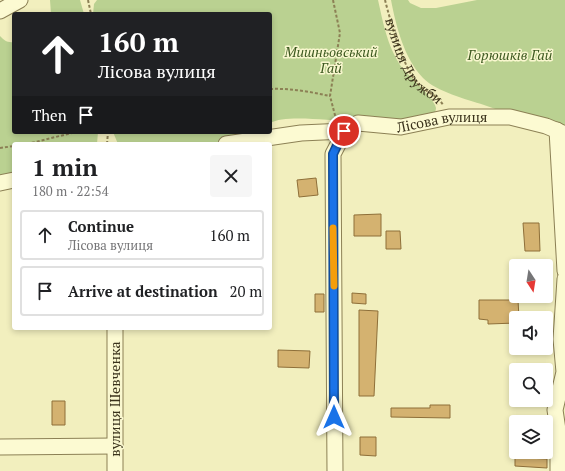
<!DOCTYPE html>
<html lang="en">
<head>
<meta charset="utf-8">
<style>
  :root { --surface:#fff; --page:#f6f6f6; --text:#202124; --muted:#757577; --line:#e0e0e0 }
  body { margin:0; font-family:"PT Serif",serif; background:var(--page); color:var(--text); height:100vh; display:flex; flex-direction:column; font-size:15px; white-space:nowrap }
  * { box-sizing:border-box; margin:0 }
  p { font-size:13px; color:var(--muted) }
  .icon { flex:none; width:22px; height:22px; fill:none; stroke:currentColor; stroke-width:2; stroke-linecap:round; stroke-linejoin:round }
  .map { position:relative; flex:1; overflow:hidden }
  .side { position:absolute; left:12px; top:142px; width:260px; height:188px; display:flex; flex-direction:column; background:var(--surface); border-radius:4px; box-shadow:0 2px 6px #0003 }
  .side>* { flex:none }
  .guide { position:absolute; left:12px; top:12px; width:260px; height:122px; border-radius:4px; box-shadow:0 2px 6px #0003; background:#202124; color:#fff; overflow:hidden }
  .needle { width:26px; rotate:168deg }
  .tools { position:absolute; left:509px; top:259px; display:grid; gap:8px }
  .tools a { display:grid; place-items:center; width:44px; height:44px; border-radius:4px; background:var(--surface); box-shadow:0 2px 6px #0003; font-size:20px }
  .pin { position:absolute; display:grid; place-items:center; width:34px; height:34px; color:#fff; margin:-17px; border:2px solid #fff; border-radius:50%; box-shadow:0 1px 4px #0007 }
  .me { position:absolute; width:44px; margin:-22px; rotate:0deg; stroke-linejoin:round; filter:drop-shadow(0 0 3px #0008) }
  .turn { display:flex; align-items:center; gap:14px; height:84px; padding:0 20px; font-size:18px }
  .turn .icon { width:52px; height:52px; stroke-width:2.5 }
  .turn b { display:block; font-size:28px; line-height:34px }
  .then { display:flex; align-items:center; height:38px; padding:0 20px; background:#0003; gap:8px; font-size:15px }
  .round { display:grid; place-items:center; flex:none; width:42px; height:42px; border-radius:4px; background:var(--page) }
  .overview { display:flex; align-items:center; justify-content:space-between; height:68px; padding:0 20px }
  h1 { font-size:24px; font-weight:700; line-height:30px }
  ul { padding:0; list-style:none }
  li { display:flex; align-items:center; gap:12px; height:50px; margin:0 8px 6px; padding:0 12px; border:2px solid var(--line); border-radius:4px }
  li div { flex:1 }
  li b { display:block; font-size:15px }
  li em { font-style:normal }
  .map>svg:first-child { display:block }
</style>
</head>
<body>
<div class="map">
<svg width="565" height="471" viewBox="0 0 565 471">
  <rect width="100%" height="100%" fill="#f2efbe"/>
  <path fill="#bad191" d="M50 0H80L84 14H51Z
    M97 0H378C383 22 387 45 400 65 408 76 434 97 436 108 436 114 430 117 427 121 401 121 375 121 350 121 331 121 285 114 270 123V14H93L94 4Z
    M391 0H408L410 3 421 8H436L477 0H565V134C538 124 511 114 484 105 466 99 437 92 423 78 404 58 396 26 391 0Z
    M0 36C4 40 7 43 14 42V132H98L97 144H14V175L0 178Z
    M113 132H263L223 144H118Z"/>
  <path fill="#d4b270" stroke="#8e6f39" d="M316 178 318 195 299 197 297 180Z
    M381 214V236H354V215Z
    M523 223H539L540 251H525Z
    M386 231H400L401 249H386Z
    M352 293 366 294V304L352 303Z
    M315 294H324V312H315Z
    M479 300H518L519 318H516V323L488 324V320L479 319Z
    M359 310 378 311 374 396H359Z
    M278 350 310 351 309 368 278 367Z
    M52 401H65V425H52Z
    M430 405H450V418L391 417V408H430Z
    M360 437H376V456L360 455Z
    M515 455H527L526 458 547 459V468L515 466Z"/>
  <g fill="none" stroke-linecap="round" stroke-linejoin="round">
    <g stroke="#8c8055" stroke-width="17">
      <g id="minor">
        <path d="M0 11 20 0"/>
        <path d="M557 130 565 271"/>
        <path d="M226 144 301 133 345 131"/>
        <path d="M0 183 14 180"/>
        <path d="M115 328V471"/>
        <path d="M0 447 115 446"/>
        <path id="s2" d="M335 471 333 154 345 131 358 123 401 127 449 117H510L546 126 565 134"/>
        <path d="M558 471V430L555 410 564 372 561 339 565 279"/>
      </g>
    </g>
    <g stroke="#8c8055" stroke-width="2" stroke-dasharray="3 2" stroke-linecap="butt">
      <path d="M88 0 91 14"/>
      <path d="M333 0 340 33 330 96 336 119"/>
      <path id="s1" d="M385 0C391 23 402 65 417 83 425 92 438 95 443 105"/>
      <path d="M270 89C290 88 311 92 330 96"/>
      <path d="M27 144 76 132"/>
      <path d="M107 144 108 132"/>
      <path d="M0 148 14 146"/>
    </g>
    <use href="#minor" stroke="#fcfad2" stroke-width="15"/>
  </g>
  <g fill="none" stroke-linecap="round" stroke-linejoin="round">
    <g stroke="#114b97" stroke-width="10">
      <path id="route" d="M334 417 333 154 344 131"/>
    </g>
    <use href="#route" stroke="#1a73e8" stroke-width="7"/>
    <path stroke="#f59e0b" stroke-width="7" d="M333 228 334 286"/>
  </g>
  <g text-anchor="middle" stroke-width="3" stroke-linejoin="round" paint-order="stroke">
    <g font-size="14" font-style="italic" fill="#3d5920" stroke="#f9f7cf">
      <text x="331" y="57">Мишньовський<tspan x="331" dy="16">Гай</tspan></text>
      <text x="510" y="60">Горюшків Гай</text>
    </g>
    <g font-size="14" fill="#3a321b" stroke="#f9f7cf">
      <text dy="5" stroke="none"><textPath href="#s1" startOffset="69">вулиця Дружби</textPath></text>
      <text dy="5" stroke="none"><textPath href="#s2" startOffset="443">Лісова вулиця</textPath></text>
      <text transform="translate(115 399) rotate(-90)" y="5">вулиця Шевченка</text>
    </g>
  </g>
</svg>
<div class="tools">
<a><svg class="needle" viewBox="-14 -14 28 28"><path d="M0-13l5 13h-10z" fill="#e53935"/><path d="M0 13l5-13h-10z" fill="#757577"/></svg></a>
<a><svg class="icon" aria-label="sound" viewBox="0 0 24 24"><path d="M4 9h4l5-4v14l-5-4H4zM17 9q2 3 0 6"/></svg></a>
<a><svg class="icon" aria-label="search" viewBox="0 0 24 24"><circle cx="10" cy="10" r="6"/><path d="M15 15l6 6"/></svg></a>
<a><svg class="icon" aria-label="layers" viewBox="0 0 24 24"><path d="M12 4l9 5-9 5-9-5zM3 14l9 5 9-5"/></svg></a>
</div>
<div class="pin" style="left:344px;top:131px;background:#d93025"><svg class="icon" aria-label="arrive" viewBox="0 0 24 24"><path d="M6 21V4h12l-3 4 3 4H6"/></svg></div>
<svg class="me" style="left:334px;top:417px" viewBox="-20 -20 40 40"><path d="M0-17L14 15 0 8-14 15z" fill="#1a73e8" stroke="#fff" stroke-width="4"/></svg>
<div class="guide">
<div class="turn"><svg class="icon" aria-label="ahead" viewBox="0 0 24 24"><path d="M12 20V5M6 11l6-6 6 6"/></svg><div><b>160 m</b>Лісова вулиця</div></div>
<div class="then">Then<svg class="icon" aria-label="arrive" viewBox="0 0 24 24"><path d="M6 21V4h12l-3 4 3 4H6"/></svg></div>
</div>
<section class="side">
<div class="overview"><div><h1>1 min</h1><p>180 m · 22:54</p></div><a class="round"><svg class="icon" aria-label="close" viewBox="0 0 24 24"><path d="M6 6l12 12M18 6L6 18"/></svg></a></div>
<ul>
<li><svg class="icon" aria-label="ahead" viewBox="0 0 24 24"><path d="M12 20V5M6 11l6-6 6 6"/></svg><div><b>Continue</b><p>Лісова вулиця</p></div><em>160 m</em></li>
<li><svg class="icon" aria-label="arrive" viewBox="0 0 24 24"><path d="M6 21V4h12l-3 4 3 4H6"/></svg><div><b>Arrive at destination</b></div><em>20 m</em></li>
</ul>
</section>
</div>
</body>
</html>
